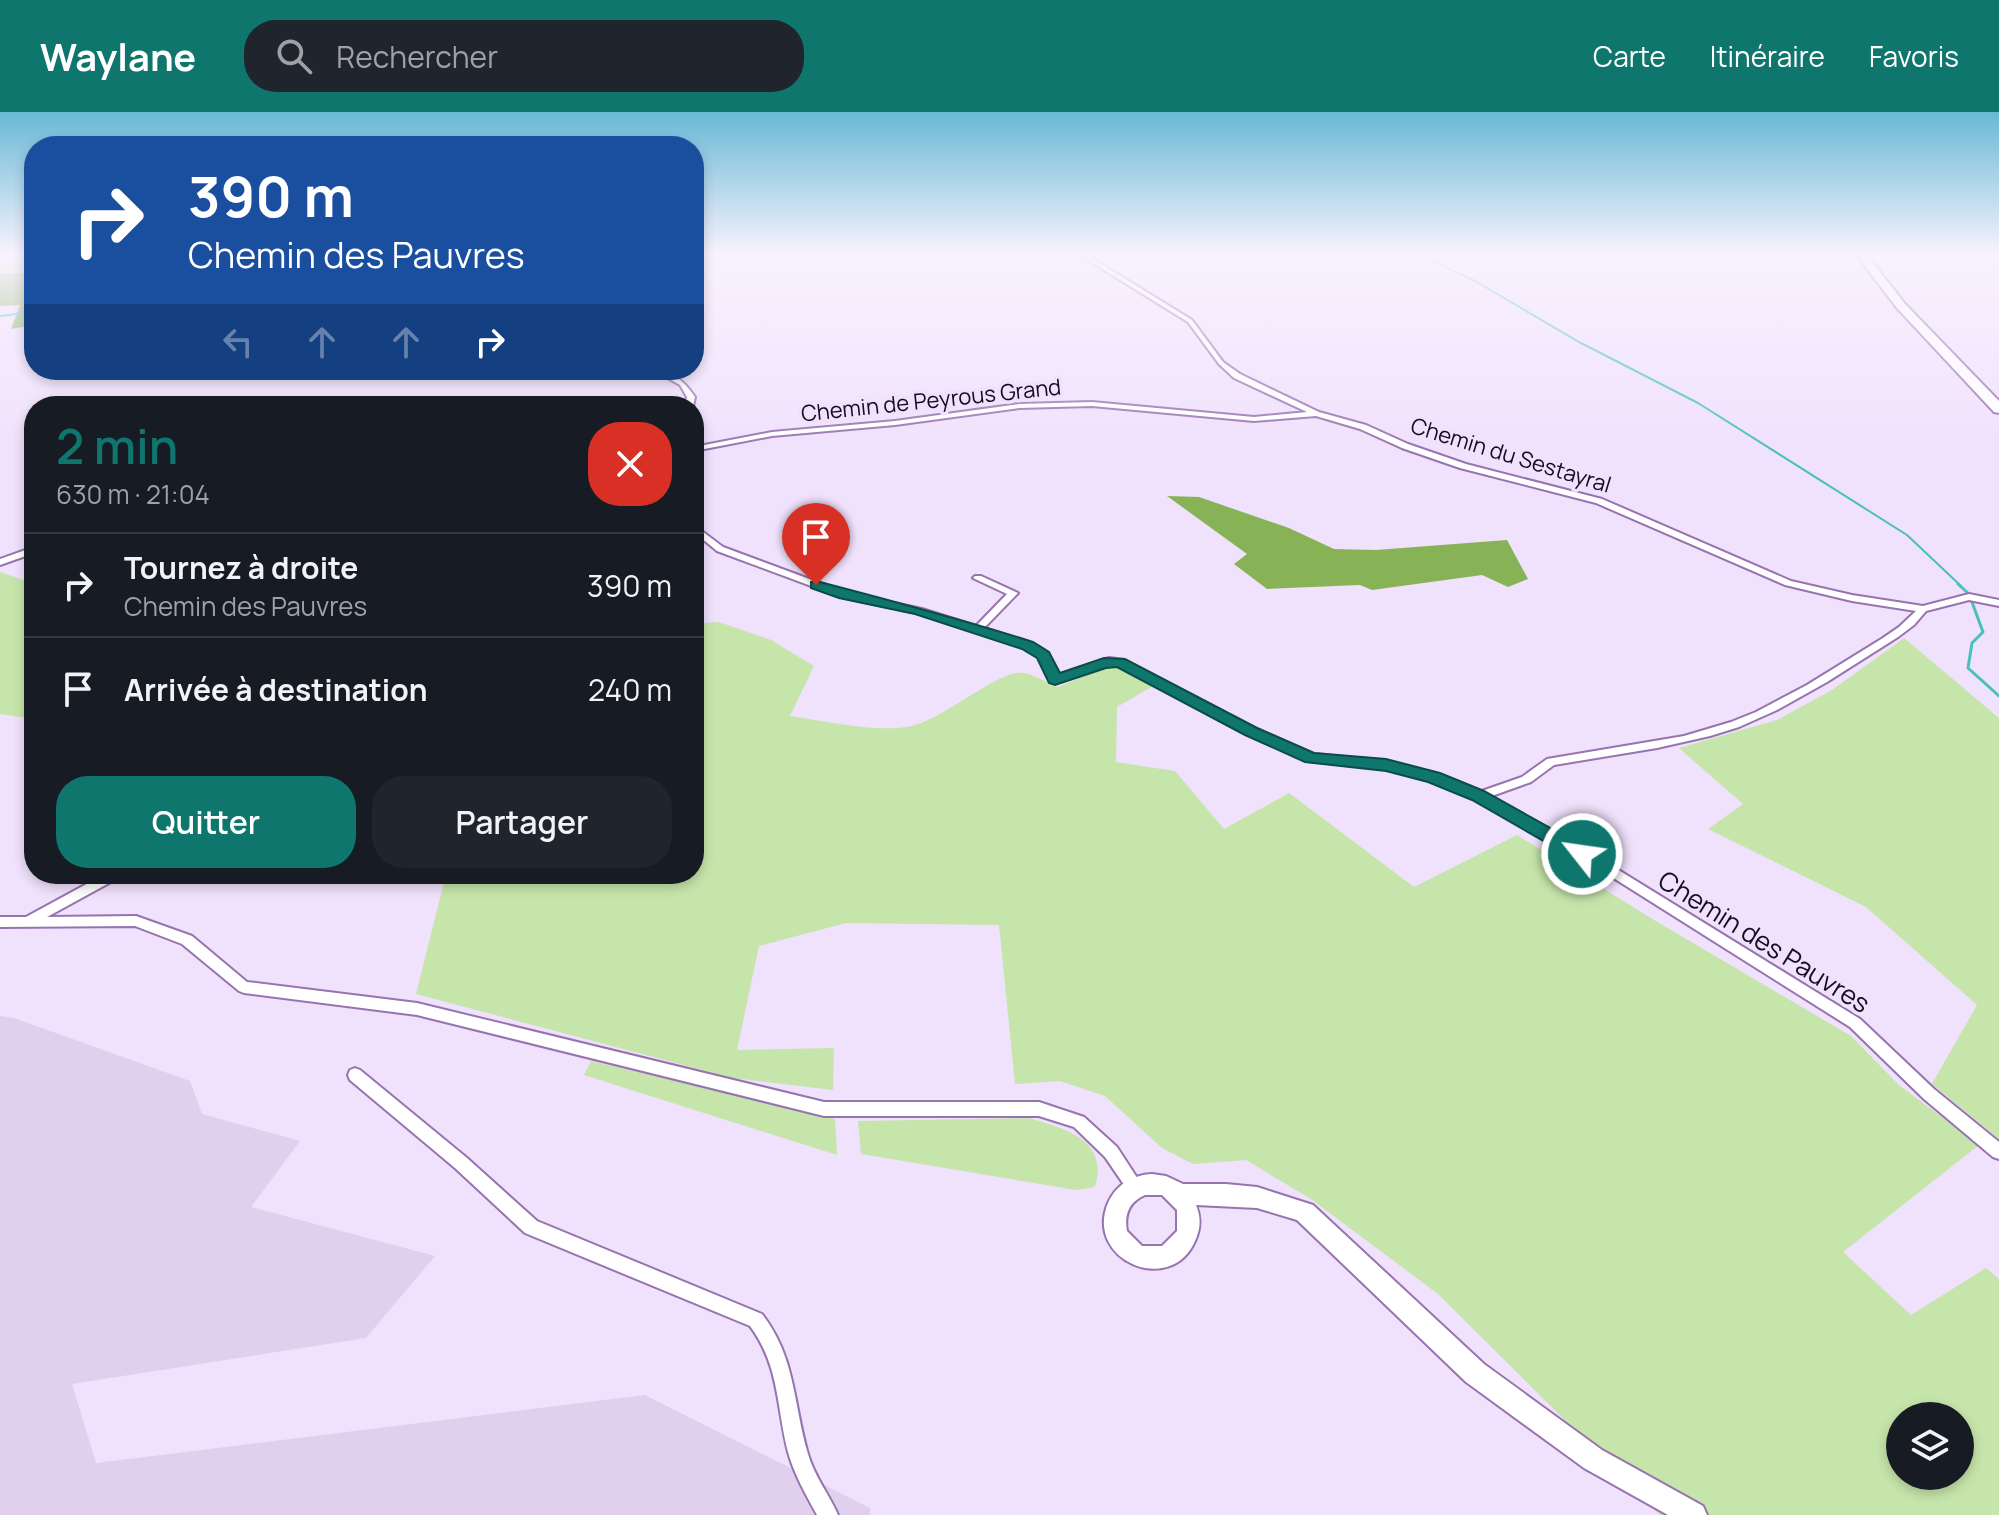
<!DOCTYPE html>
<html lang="fr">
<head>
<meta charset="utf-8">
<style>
  :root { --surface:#171b24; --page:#20242c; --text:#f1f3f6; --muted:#9ea1a6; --line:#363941; --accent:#0f766e }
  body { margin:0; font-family:Manrope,sans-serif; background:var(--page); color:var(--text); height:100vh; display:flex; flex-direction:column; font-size:30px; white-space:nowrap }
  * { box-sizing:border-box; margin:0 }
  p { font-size:26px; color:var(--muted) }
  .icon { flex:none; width:44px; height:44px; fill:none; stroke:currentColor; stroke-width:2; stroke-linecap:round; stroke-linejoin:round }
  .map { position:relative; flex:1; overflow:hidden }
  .details { position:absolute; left:24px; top:284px; width:680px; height:488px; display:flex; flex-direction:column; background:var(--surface); border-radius:32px; box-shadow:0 4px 12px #0003 }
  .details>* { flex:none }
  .top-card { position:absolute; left:24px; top:24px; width:680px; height:244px; border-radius:32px; box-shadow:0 4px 12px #0003; background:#1a4fa0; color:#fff; overflow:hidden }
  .fabs { position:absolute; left:1886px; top:1290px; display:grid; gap:16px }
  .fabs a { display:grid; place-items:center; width:88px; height:88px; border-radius:50%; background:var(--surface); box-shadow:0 4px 12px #0003; font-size:40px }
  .pin { position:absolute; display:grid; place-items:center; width:68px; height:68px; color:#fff; margin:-82px -34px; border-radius:50% 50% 50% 0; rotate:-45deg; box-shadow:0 0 8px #0007 }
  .pin .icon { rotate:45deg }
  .me { position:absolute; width:88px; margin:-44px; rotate:300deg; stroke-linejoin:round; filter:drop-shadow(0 0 6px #0008) }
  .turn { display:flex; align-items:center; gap:28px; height:168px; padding:0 32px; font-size:36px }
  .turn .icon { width:104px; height:104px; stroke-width:2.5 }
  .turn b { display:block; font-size:56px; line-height:68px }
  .lanes { display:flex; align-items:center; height:76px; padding:0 32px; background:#0003; justify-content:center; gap:40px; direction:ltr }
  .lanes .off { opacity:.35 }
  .round { display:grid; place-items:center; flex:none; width:84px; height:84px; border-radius:32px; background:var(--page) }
  .head { display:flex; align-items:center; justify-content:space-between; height:136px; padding:0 32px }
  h1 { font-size:48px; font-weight:600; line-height:60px; color:var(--accent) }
  .action { display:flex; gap:16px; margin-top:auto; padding:16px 32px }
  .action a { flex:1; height:92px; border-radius:32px; background:var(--accent); color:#fff; font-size:32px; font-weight:600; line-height:92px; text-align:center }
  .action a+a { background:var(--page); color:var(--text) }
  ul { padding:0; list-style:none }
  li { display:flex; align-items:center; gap:24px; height:104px; padding:0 32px; border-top:2px solid var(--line) }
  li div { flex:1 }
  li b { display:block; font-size:30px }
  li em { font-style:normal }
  header { display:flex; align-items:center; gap:48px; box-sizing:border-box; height:112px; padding:0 40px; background:var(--accent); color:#fff }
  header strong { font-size:38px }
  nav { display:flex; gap:44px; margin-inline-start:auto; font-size:28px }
  .search { width:560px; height:72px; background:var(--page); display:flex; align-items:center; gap:20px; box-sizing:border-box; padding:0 28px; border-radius:32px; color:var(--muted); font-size:30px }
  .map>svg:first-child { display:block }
</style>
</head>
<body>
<header>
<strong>Waylane</strong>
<div class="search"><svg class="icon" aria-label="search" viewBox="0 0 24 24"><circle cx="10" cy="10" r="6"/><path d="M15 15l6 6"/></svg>Rechercher</div>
<nav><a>Carte</a><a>Itinéraire</a><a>Favoris</a></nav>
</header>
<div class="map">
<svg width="1999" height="1403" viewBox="0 0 1999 1403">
  <rect width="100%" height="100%" fill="#f0e1fc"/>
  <path fill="#e0d0ed" d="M0 904 14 906 190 969 202 1002 300 1029 251 1095 435 1144 366 1226 72 1272 96 1351 645 1283 870 1396V1403H0Z"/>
  <path fill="#c6e5aa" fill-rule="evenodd" d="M0 142H34V160L0 162Z
    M0 460 29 470 34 468V607L0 602Z
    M719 510 771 528 814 554 790 604C827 609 870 620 907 615 942 610 999 556 1024 561 1035 563 1047 571 1058 575L1113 552 1155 573 1117 595 1116 650 1175 659 1224 717 1289 681 1414 775 1517 723 1654 808 1851 924 1899 973 1979 1033 1843 1140 1911 1203 1986 1156 1999 1167V1403H1660L1438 1182 1311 1087 1246 1048 1193 1052 1162 1036 1105 984 1060 969 1015 972 999 813 846 811 759 834 737 938 834 936 833 978 733 966 416 882 446 762H694V512ZM1900 1304H1960V1364H1900Z
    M1904 526 1999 606V1027L1932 972 1977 893 1866 795 1708 717 1743 692 1679 636 1777 608 1832 578Z
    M591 949 835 1007 837 1043 584 963Z
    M1029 1006C1065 1017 1109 1027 1095 1075L1076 1078 861 1042 858 1009Z"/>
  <path fill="#87b356" d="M34 160V213L11 217 20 193 0 194V162Z
    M1167 384 1199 385 1289 416 1334 437 1376 438 1507 428 1528 467 1508 475 1482 463 1372 478 1360 473 1267 477 1234 452 1247 442Z"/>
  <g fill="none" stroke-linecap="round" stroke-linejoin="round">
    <path stroke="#49c0ba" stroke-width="2" d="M1418 142 1475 169 1579 230 1698 291 1907 423 1961 474
      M0 204 34 200"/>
    <path stroke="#49c0ba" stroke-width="3" d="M1958 472 1969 482 1983 520 1972 531 1968 556 1999 584"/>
    <g stroke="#9774b0" stroke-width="4">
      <path id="minor" d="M1078 142H1085L1192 208 1223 250 1240 262 1319 300 1366 313 1408 332 1466 352 1602 387 1791 469 1852 483 1923 494 1969 482 1999 488V494L1969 488 1926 499 1914 513 1898 525 1827 570 1777 598 1739 615 1710 624 1657 636 1554 653 1531 670 1489 685 1612 754 1860 907 1934 977 1999 1030V1047L1993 1045 1924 987 1850 915 1604 760 1474 687 1430 668 1386 657 1308 649 1247 622 1118 553 1110 552 1059 570H1051L1039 545 1023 535 917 501 841 485 717 439 694 420V413L723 435 847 481 922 497 976 514 1007 482 973 466 975 464H981L1018 481 984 516 1031 531 1047 541 1058 563 1109 546 1124 548 1255 616 1314 642 1386 649 1437 662 1479 680 1522 665 1547 647 1684 624 1731 610 1756 600 1807 573 1883 526 1899 515 1916 499 1852 489 1785 473 1596 391 1460 356 1402 336 1360 317 1316 304 1254 309 1092 294 1019 296 895 313 772 324 694 339V335L772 320 895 309 1019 292 1092 290 1254 305 1307 300 1234 266 1219 252 1188 210Z
        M653 258C672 258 685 270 695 285L693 294H685L687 285 680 273Z
        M34 435V441L0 453V447Z
        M105 762H122L120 765 47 805 136 804 192 824 247 870 417 891 824 990H1039L1084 1005 1117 1035 1143 1075 1141 1080 1135 1083 1129 1080 1105 1045 1074 1015 1039 1004H824L417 903 244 881 239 879 182 832 135 814 0 815V805H26Z
        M355 956 360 958 467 1046 537 1109 762 1202C796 1246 793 1291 808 1342 814 1364 829 1382 838 1403H817C806 1383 794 1362 788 1340 776 1293 780 1255 750 1214L525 1121 455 1056 350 968 348 963 350 958Z"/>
    </g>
    <g stroke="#9774b0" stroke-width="4">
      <path id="tertiary" d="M1152 1062 1166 1064 1183 1072H1226L1257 1075 1313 1093 1484 1252 1602 1338 1703 1394 1707 1403H1668L1584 1356 1466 1270 1297 1108 1257 1096 1196 1093C1201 1105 1201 1116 1195 1129 1171 1185 1084 1148 1108 1091 1116 1073 1132 1063 1152 1062ZM1145 1083H1162L1177 1098V1119L1162 1134H1142L1127 1119C1124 1102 1129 1090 1145 1083Z"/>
    </g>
    <g stroke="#9774b0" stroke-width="4">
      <path id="trunk" d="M1856 142H1866L1905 192 1999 289V301L1994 300 1897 196Z"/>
    </g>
    <use href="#minor" fill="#fff" fill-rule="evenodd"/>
    <use href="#tertiary" fill="#fff" fill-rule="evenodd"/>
    <use href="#trunk" fill="#fff" fill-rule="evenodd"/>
  </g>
  <linearGradient id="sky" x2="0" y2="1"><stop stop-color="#68b9d6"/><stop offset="0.42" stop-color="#f8f2fe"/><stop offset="1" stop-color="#f8f2fe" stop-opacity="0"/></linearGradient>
  <rect width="1999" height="338" fill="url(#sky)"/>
  <path fill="#0f766e" stroke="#0a4d48" stroke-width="2" d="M816 469C889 488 961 507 1033 530L1049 540 1060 561 1104 546 1125 547 1257 616 1314 641 1386 647 1440 661 1484 679 1588 737 1591 742 1582 749 1575 747 1472 688 1428 670 1386 659 1305 650 1245 623 1117 555 1106 556 1055 573 1049 571 1037 546 1022 537 915 502 839 486 811 476V470Z"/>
  <g text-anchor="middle" stroke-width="7" stroke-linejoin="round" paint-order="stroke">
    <g font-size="22" fill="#180a21" stroke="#f0e1fc">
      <text transform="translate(931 288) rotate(-6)" y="8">Chemin de Peyrous Grand</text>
      <text transform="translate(1511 343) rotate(17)" y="8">Chemin du Sestayral</text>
    </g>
    <g font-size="26" fill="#180a21" stroke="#f0e1fc">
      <text transform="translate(1764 830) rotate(32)" y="9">Chemin des Pauvres</text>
    </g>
  </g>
</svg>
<div class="fabs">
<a><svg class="icon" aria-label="layers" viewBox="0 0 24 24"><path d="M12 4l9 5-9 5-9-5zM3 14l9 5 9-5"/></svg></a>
</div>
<div class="pin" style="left:816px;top:473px;background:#d93025"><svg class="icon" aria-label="arrive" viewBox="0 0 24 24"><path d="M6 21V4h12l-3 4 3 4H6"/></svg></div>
<svg class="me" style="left:1582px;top:742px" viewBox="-20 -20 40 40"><circle r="17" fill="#0f766e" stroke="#fff" stroke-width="3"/><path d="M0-11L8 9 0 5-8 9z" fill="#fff"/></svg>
<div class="top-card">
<div class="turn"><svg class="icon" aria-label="right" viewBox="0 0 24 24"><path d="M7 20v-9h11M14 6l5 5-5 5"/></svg><div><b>390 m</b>Chemin des Pauvres</div></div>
<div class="lanes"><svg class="icon off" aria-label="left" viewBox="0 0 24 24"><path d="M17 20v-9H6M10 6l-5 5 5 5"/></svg><svg class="icon off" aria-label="ahead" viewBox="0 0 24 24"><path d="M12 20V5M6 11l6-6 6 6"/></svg><svg class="icon off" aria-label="ahead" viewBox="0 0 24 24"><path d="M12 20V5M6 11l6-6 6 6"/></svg><svg class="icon" aria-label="right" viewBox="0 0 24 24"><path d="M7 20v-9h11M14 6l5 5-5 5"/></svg></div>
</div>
<section class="details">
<div class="head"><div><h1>2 min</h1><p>630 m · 21:04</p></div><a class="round" style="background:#d93025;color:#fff"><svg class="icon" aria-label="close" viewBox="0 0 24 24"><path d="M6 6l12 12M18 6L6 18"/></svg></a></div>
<ul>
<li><svg class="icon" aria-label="right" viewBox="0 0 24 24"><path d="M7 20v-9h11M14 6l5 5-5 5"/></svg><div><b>Tournez à droite</b><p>Chemin des Pauvres</p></div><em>390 m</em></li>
<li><svg class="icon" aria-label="arrive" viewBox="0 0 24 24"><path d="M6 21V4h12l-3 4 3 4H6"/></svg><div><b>Arrivée à destination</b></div><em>240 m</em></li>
</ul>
<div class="action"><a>Quitter</a><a>Partager</a></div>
</section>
</div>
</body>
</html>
